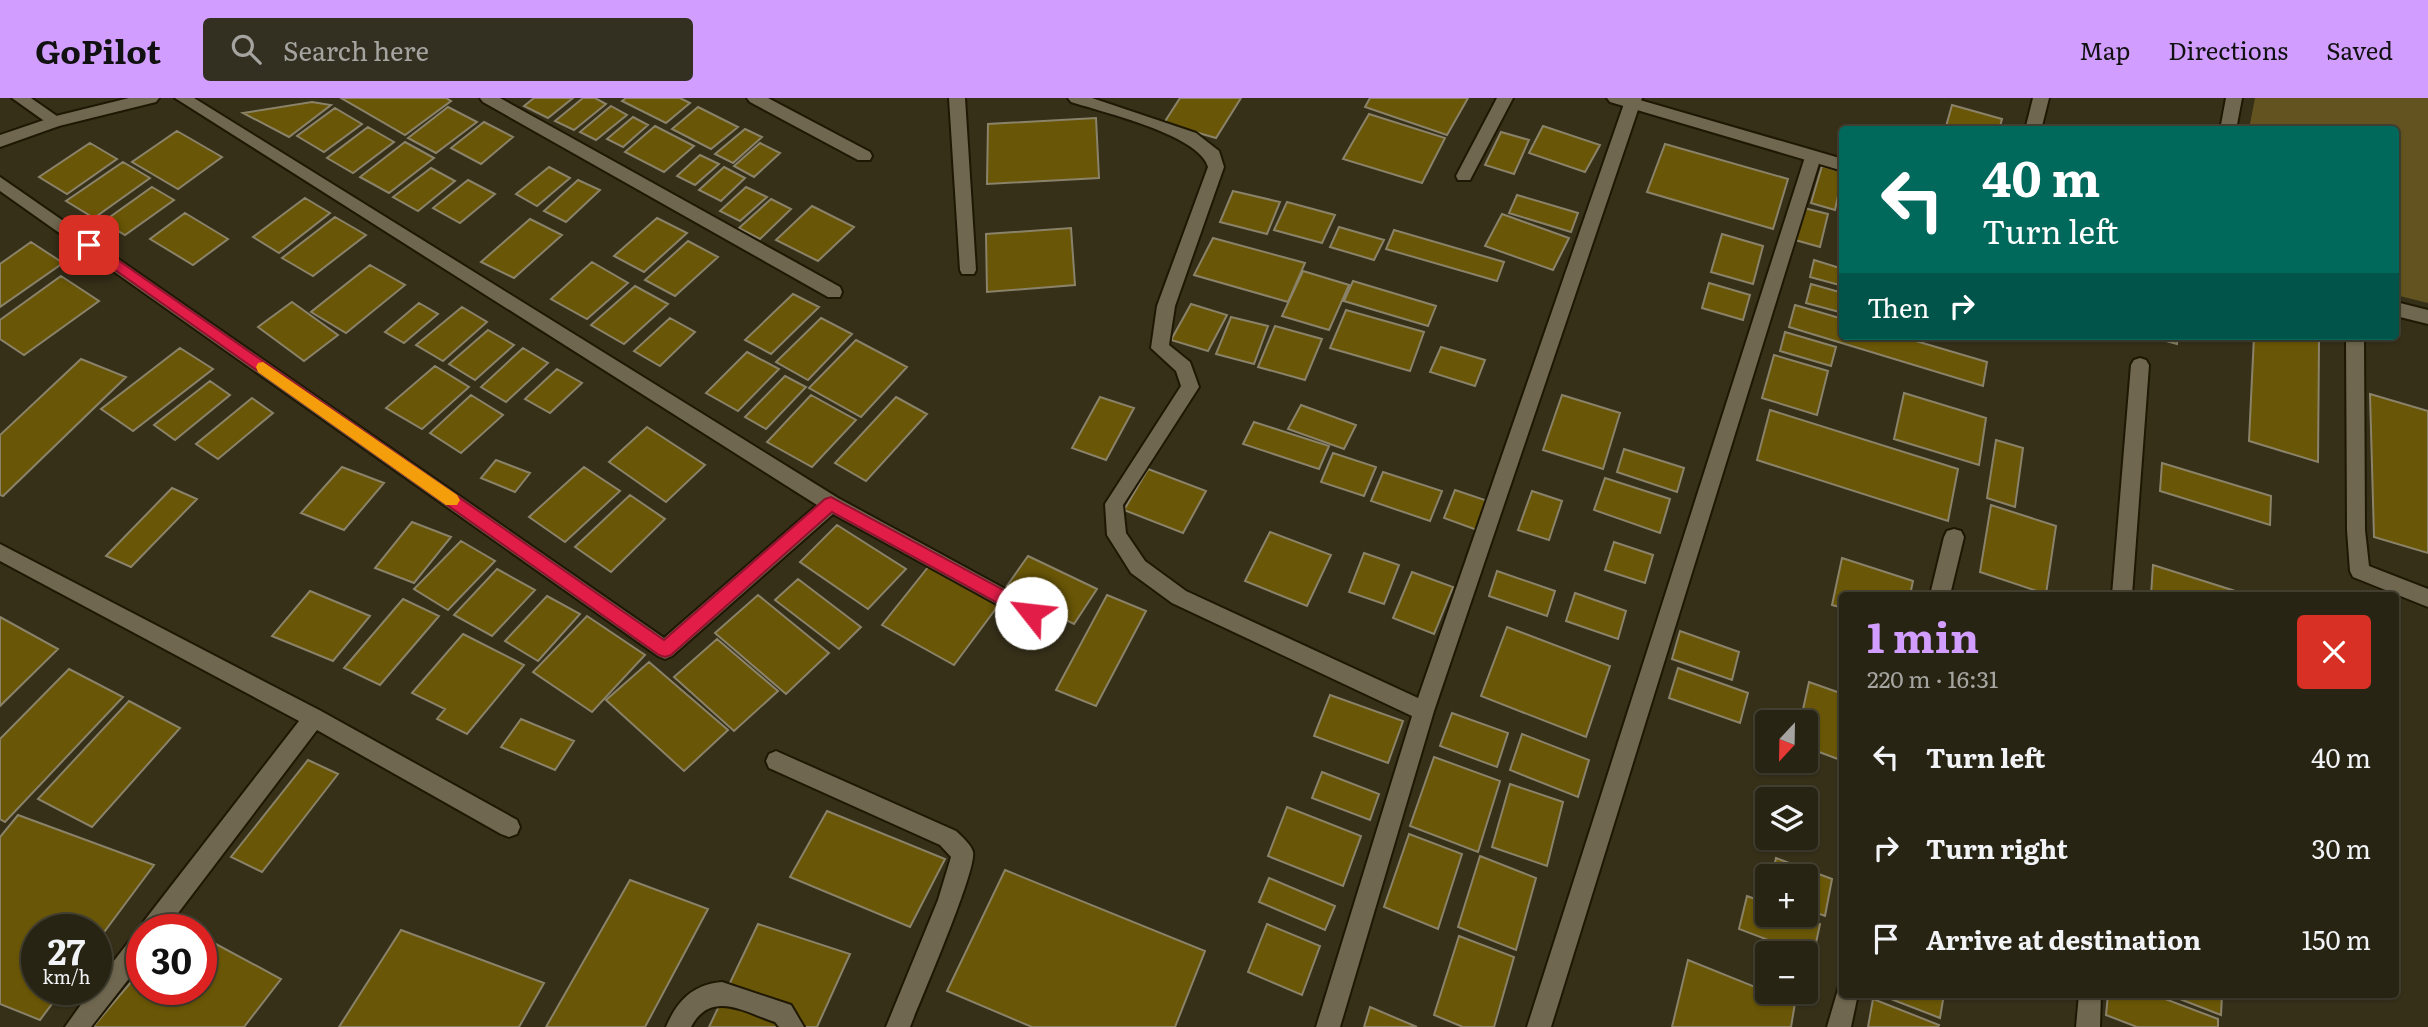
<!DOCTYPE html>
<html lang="en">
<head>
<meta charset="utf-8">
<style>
  :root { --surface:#282413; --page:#343021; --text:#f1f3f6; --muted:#a5a4a0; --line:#444133; --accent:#d19dfe }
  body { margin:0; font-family:Literata,serif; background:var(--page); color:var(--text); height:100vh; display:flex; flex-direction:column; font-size:26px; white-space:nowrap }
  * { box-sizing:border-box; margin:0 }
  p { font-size:23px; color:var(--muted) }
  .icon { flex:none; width:38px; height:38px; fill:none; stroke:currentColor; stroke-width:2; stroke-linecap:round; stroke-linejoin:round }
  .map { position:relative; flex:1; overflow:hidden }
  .drawer { position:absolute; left:1839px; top:494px; width:560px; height:406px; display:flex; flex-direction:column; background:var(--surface); border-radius:7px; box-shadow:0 2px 5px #0004,0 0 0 2px var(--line) }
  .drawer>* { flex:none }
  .hud { position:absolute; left:1839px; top:28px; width:560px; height:214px; border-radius:7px; box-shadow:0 2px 5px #0004,0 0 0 2px var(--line); background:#00695c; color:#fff; overflow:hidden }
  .needle { width:46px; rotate:202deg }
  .tools { position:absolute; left:1755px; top:612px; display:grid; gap:14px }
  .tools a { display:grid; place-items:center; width:63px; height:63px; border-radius:7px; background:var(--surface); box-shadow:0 2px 5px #0004,0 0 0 2px var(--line); font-size:35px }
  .speed { position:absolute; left:21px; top:816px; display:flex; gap:14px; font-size:35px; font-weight:700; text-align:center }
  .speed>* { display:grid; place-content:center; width:91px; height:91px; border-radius:50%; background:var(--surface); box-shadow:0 2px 5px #0004,0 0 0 2px var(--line); line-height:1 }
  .speed small { font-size:18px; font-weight:400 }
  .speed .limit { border:10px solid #d22; background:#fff; color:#111 }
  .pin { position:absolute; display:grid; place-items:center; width:60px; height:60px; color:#fff; margin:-30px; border-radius:14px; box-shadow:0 4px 10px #0006 }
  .me { position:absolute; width:77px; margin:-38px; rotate:299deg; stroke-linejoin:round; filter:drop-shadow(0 0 5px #0008) }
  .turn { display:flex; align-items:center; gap:24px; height:147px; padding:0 28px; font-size:32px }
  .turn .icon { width:91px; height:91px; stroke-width:2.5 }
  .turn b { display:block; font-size:49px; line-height:60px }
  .then { display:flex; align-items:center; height:66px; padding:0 28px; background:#0003; gap:14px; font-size:26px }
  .round { display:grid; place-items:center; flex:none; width:74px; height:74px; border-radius:7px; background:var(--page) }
  .head { display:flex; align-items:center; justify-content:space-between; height:119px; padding:0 28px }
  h1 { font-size:42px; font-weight:700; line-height:52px; color:var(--accent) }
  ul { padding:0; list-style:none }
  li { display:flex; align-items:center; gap:21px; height:91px; padding:0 28px }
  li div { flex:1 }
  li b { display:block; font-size:26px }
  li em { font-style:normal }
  header { display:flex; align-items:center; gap:42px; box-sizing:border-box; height:98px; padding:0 35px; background:var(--accent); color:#111 }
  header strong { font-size:33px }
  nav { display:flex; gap:38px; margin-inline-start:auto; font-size:24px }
  .search { width:490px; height:63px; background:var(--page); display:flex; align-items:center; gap:18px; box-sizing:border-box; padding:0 24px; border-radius:7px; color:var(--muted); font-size:26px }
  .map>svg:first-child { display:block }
</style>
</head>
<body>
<header>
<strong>GoPilot</strong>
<div class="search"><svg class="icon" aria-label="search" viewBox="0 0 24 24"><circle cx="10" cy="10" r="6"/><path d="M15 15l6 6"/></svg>Search here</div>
<nav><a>Map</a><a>Directions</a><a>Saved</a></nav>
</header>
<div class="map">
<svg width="2428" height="929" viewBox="0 0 2428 929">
  <rect width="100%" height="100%" fill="#363019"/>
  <path fill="#625320" d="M2255 0H2428V205L2396 197V32L2249 31Z"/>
  <path fill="#695606" stroke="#8a8269" stroke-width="2" d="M341 0H446L451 3 405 37Z
    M534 0H573L548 20 524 8Z
    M583 0H595L606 6 574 32 555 23Z
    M626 0H680L690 5 666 25 622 3Z
    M1180 0H1241L1216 40 1164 25Z
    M1370 0H1468L1447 37 1365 9Z
    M312 4 331 7 289 39 243 15Z
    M1952 7 2002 21 1999 32H1945Z
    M611 8 627 17 596 42 580 34Z
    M448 9 477 24 436 55 408 40Z
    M698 9 738 29 711 51 672 31Z
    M335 10 362 26 324 54 297 38Z
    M1369 16 1445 40 1422 85 1343 61Z
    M633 19 648 27 623 49 607 41Z
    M1096 20 1099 80 987 86 988 26Z
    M484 24 513 39 481 66 451 50Z
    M655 28 694 48 664 74 625 54Z
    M1543 28 1600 47 1585 74 1529 55Z
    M368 29 394 44 353 75 327 60Z
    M745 31 762 39 733 65 715 56Z
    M177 33 222 59 178 91 132 64Z
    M1501 34 1529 42 1514 76 1485 67Z
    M405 44 434 60 389 95 360 79Z
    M90 45 117 61 67 96 39 79Z
    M760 45 780 55 754 79 734 68Z
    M1665 46 1788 81 1773 131 1647 94Z
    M700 57 719 66 695 87 677 78Z
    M123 64 150 80 94 120 66 103Z
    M1822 68 1843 74 1835 112 1811 105Z
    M549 69 570 80 537 108 516 96Z
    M724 69 745 80 721 103 699 92Z
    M431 70 455 83 418 113 393 99Z
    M468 82 495 96 460 125 433 110Z
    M578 82 600 92 566 124 544 113Z
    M152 89 174 102 125 137 103 124Z
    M746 89 767 99 740 123 720 113Z
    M1233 93 1280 104 1267 136 1220 124Z
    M1517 97 1578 115 1571 134 1509 115Z
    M305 100 330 115 279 155 253 139Z
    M771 101 791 111 760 141 739 130Z
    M1287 104 1335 117 1322 145 1274 132Z
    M812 108 854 129 818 163 776 142Z
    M1804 110 1828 116 1820 149 1795 142Z
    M185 115 228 141 193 167 150 141Z
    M1502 116 1569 140 1553 172 1485 148Z
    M335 119 366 137 313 178 282 160Z
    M657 120 687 135 644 174 614 158Z
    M530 121 562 137 514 180 481 164Z
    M1339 129 1384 142 1374 162 1330 149Z
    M1071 130 1075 187 987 194 986 136Z
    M1394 132 1504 164 1497 183 1386 151Z
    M1722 136 1763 148 1753 186 1711 174Z
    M1213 140 1305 165 1288 204 1194 177Z
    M688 143 718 159 675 198 645 182Z
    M31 144 63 165 0 209V166Z
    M1814 162 1843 171V188L1810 179Z
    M592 164 628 185 587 221 551 201Z
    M370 167 405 187 346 235 311 214Z
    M1303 173 1349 187 1329 232 1282 218Z
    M61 178 99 203 24 257 0 241V222Z
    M1353 183 1436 208 1428 228 1344 203Z
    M1709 185 1750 197 1743 222 1702 210Z
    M1811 186 1843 195V215L1806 205Z
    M635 188 668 206 624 246 591 227Z
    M793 196 819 209 771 256 745 242Z
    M292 204 338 237 304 263 258 229Z
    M419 205 438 216 404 245 385 234Z
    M1191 206 1227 217 1208 253 1171 242Z
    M1795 207 1843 221V238H1899L1987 264 1983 288 1789 229Z
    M462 209 487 224 443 263 416 247Z
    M1346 212 1424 234 1410 273 1330 250Z
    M1231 219 1268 228 1254 266 1216 256Z
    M670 220 695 234 660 268 634 253Z
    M821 220 852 236 808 282 776 264Z
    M1275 228 1322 241 1305 282 1258 269Z
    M488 232 514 247 475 282 449 266Z
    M1785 234 1836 249 1831 268 1780 253Z
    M2148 238H2178L2177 246Z
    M2254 238H2300L2319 243 2318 364 2249 343Z
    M856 242 907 269 861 319 809 290Z
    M1441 249 1485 262 1475 288 1430 274Z
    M180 250 213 271 133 333 101 311Z
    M523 250 548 265 506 304 481 289Z
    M747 254 779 271 738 313 706 295Z
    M1774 257 1828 273 1817 317 1762 300Z
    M81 261 126 279 3 398 0 397V337Z
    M435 268 469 289 422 331 386 310Z
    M557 271 582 285 550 315 525 301Z
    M785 278 806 289 766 331 745 319Z
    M210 283 230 297 175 342 154 327Z
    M1904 295 1986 320 1979 367 1894 341Z
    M2370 296 2428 313V455L2374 439Z
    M471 297 503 317 461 355 430 335Z
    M811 297 856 322 812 369 767 344Z
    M1562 297 1620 315 1603 371 1543 352Z
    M896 299 927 316 866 383 835 365Z
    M1100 299 1134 310 1106 362 1072 350Z
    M252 300 273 315 218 361 196 346Z
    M1301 307 1356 327 1344 351 1288 331Z
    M1770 312 1958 371 1948 423 1757 362Z
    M1254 324 1329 348 1319 371 1243 346Z
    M647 329 705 367 666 404 609 364Z
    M1996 342 2023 350 2015 409 1987 400Z
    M1624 351 1684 370 1677 394 1617 374Z
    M1333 355 1376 369 1364 398 1321 384Z
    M496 362 530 375 515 394 481 380Z
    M2162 365 2271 398 2270 427 2160 393Z
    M342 369 384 385 344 432 301 415Z
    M584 369 620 393 565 444 529 419Z
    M1148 371 1206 393 1183 435 1124 412Z
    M1383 374 1442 393 1430 423 1371 403Z
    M1605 380 1670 401 1660 435 1594 412Z
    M172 390 197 401 131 469 106 458Z
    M1455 392 1488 403 1477 432 1444 420Z
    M1532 393 1562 403 1549 442 1518 432Z
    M630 397 665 421 611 474 575 449Z
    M1991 407 2056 428 2046 496 1980 474Z
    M412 424 451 439 414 485 375 470Z
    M837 427 906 471 868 511 800 464Z
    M1270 434 1331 457 1307 508 1245 483Z
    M461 443 495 463 448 512 414 491Z
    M1614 444 1653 457 1645 485 1605 472Z
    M1364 455 1399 467 1384 506 1349 494Z
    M1028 458 1097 491 1074 526 1004 492Z
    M1842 460 1913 483 1910 497H1843V510L1832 507Z
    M2153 467 2248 497H2151Z
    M929 468 1000 505 954 567 882 527Z
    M497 471 535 492 492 538 454 517Z
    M1497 473 1555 493 1547 518 1489 498Z
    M1412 474 1453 489 1434 536 1393 520Z
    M798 481 861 529 839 551 775 502Z
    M310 493 370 518 333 563 272 538Z
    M1575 495 1626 513 1618 541 1566 523Z
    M758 497 829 555 786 596 715 535Z
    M1107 497 1146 513 1096 608 1056 592Z
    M547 498 580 516 538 563 505 543Z
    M403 501 439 518 380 587 344 570Z
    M587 518 645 557 592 614 533 574Z
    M0 519 58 551 0 608Z
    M1507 529 1610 568 1586 639 1481 598Z
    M1680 533 1739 554 1732 582 1672 561Z
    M463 536 524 567 467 636 437 621 445 611 412 595Z
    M717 541 778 593 734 633 674 579Z
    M649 564 728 632 684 673 606 602Z
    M1678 570 1748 595 1740 625 1669 600Z
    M69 571 123 599 5 724 0 721V641Z
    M1809 584 1843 596V663L1806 649V625H1800Z
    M1330 597 1403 623 1388 665 1314 638Z
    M129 603 180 630 92 729 38 701Z
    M1452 615 1508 635 1497 669 1440 648Z
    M521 621 574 643 555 672 501 649Z
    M1522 636 1589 662 1578 699 1510 672Z
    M1434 659 1500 683 1478 754 1410 728Z
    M308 662 338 676 262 774 231 759Z
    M1322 674 1379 696 1370 722 1312 700Z
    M1510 686 1563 704 1547 768 1492 749Z
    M1287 709 1361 738 1343 788 1268 758Z
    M827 713 945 761 910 829 790 779Z
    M18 717 154 767 96 845V831H37V891H63L40 922 0 906V739Z
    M1409 736 1462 756 1438 831 1384 809Z
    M1480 758 1536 780 1516 852 1458 829Z
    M1776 760 1832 781 1825 818 1806 811V779H1772Z
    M1005 772 1205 853 1175 929H1032L947 893Z
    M1269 780 1335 808 1325 832 1259 804Z
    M630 782 708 811 645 929H546Z
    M1747 798 1768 806V817H1797L1820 826 1813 859 1739 831Z
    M758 826 850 856 817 929H709Z
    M1267 826 1320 848 1302 897 1248 874Z
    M401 832 544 885 519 929H339Z
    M201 838 281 881 244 929H93L142 871V891H201Z
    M1459 838 1514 859 1494 929H1463L1434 917Z
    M1688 862 1795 905 1791 929H1672Z
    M1878 896H1944L1940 920Z
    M2108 896H2152L2218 921V929H2137L2106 917Z
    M2167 896H2222L2221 917Z
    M1873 901 1939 927 1938 929H1868Z
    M1370 909 1417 929H1364Z"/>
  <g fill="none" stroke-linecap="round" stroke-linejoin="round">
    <g stroke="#1e1703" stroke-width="4">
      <path id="service" d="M12 0H31L64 23 62 27H50Z
        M2346 238H2364L2365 432 2369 468 2428 491V509L2353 479 2350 473 2347 432Z
        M722 884 791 907 804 929H779L775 924C744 914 711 891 691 929H666C677 903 693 886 722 884Z"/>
    </g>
    <g stroke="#1e1703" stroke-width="4">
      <path id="minor" d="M175 0H194L838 400 1038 509 1041 515 1038 521 1031 524 1024 521 833 416 672 558 665 561 658 558 0 93V79L664 540 817 407Z
        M480 0H500L840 189 842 194 840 199H828L483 4Z
        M747 0H768L870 54 872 58 870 62H858L750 4Z
        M949 0H965L976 172 974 176H962L960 172Z
        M1068 0H1092L1196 35 1219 53 1224 69 1175 208 1169 247 1190 264 1199 289 1123 407 1126 435 1145 463 1186 493 1418 600 1626 0H1642L1434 613 1340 929H1316L1412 618 1172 505 1131 475 1107 437 1105 406 1181 288 1176 273 1151 250 1157 208 1208 69C1200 37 1102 14 1071 4Z
        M1497 0H1513L1470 82H1458L1456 78Z
        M2033 0H2049L2041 32H2025Z
        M2226 0H2242L2236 32H2220Z
        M1813 53 1821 59 1551 929H1527L1805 59Z
        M2140 260 2146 262 2149 267 2132 497H2112L2131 267 2134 262Z
        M1954 431 1961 433 1964 439 1950 497H1930L1944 439 1947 433Z
        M0 446 321 613 517 722 520 729 517 736 509 739 501 736 317 632 166 831 142 833 144 823 299 623 0 463Z
        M776 653 956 733C961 738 971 746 973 754 977 772 920 903 910 929H886L938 802 951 759 940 747 769 670 766 663 769 656Z
        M142 834V864L91 929H65L92 891H96V886L134 837Z
        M1843 886V896H1858L1851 929H1827L1839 888Z
        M2079 896H2101L2100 929H2076Z"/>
    </g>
    <g stroke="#1e1703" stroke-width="4">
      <path id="tertiary" d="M129 0H159L156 4 59 28 0 49V37L56 18Z
        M1607 0H1633L1843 61V73L1610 4Z
        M2396 204 2428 212V226L2396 218Z"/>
    </g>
    <use href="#service" fill="#6f674f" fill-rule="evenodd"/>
    <use href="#minor" fill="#6f674f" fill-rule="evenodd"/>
    <use href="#tertiary" fill="#6f674f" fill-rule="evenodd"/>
  </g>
  <path fill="#e11d48" stroke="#92132f" stroke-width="2" d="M89 142 664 542 825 401 831 399 1037 510 1039 515 1037 520 1031 522 1025 520 832 414 671 557 665 559 659 557 84 150 82 147Z"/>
  <path fill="#f59e0b" d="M263 264 457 397 460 402 457 407H446L258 274 256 269 258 265Z"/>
</svg>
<div class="tools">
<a><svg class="needle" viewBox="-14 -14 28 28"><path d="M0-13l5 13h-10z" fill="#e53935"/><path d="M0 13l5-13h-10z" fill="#a5a4a0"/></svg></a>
<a><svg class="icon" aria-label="layers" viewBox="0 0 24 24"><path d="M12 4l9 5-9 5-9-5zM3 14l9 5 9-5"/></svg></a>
<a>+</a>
<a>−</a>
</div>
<div class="speed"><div>27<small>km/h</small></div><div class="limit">30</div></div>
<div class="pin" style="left:89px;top:147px;background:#d93025"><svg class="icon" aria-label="arrive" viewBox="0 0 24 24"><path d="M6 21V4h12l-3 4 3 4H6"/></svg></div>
<svg class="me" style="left:1031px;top:515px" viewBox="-20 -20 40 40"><circle r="19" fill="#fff"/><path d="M0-13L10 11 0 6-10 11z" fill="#e11d48"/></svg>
<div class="hud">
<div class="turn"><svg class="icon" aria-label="left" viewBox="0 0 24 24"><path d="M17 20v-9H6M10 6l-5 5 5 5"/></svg><div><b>40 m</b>Turn left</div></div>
<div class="then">Then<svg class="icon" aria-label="right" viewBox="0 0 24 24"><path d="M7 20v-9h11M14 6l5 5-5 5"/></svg></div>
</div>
<section class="drawer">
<div class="head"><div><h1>1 min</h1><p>220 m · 16:31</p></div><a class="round" style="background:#d93025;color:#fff"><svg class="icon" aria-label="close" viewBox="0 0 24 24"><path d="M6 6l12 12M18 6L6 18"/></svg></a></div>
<ul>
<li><svg class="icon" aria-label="left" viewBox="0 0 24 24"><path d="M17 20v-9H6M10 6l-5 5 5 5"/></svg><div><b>Turn left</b></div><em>40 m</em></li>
<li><svg class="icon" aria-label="right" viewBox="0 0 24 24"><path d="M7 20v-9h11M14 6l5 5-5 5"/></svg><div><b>Turn right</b></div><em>30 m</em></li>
<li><svg class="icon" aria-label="arrive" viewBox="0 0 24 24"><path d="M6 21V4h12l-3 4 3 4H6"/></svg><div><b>Arrive at destination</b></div><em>150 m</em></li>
</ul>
</section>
</div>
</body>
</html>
